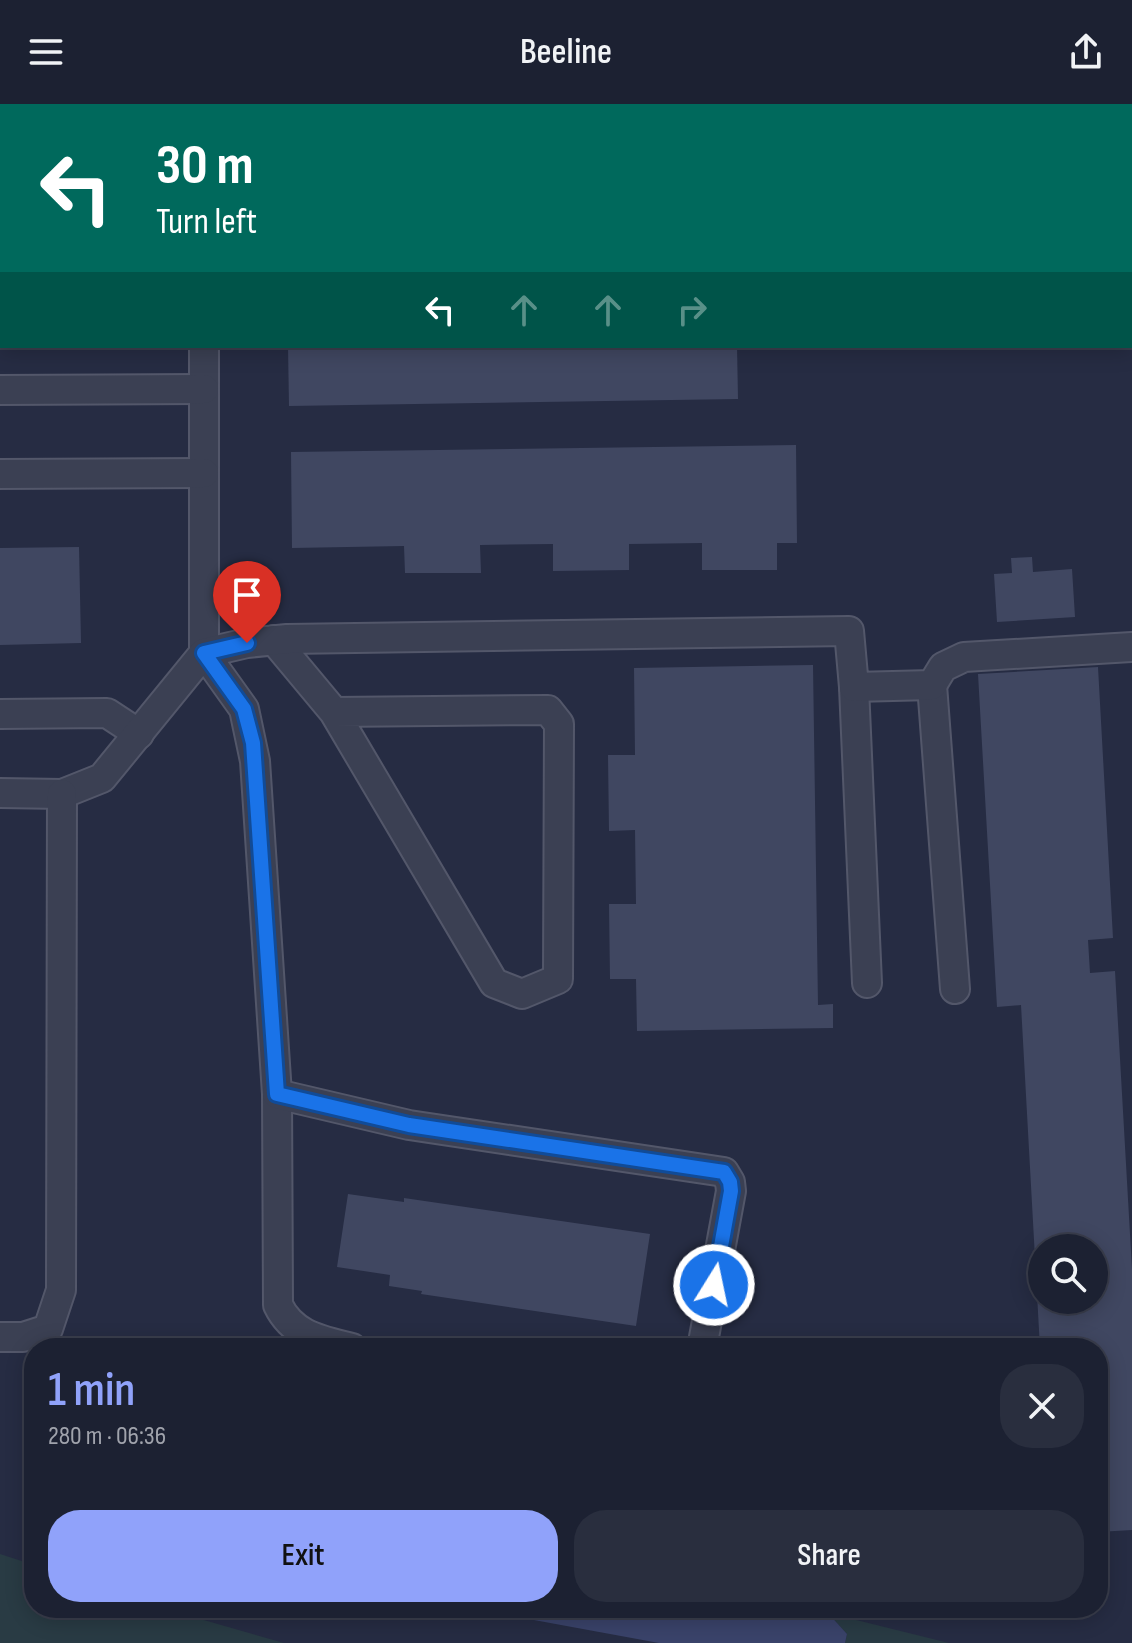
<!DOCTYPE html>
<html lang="en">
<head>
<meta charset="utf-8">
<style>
	body { margin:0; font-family:"Sofia Sans Condensed",sans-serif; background:#292e3e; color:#f1f3f6; height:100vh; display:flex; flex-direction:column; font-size:30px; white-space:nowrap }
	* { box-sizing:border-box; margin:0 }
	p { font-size:26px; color:#a0a3ac }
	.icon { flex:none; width:44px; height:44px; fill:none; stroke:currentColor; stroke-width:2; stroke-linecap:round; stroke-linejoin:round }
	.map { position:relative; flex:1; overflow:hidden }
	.sheet { position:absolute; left:24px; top:1234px; width:1084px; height:280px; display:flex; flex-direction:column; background:#1c2132; border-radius:32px; box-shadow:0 4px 20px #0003,0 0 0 2px #3a3e4d }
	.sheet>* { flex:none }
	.hud { position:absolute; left:0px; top:0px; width:1132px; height:244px; box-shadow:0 4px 20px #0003,0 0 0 2px #3a3e4d; background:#00695c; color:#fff; overflow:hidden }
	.controls { position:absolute; left:1028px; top:1130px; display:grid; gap:16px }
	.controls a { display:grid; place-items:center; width:80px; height:80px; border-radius:50%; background:#1c2132; box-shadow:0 4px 20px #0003,0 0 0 2px #3a3e4d; font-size:40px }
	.pin { position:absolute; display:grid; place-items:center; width:68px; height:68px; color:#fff; margin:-82px -34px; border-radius:50% 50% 50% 0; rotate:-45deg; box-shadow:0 0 8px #0007 }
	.pin .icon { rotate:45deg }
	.me { position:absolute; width:88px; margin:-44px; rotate:10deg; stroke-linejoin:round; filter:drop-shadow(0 0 6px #0008) }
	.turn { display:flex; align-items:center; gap:28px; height:168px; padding:0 24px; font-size:36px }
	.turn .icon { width:104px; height:104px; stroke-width:2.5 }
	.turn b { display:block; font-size:56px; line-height:68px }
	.lanes { display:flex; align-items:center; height:76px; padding:0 24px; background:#0003; justify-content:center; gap:40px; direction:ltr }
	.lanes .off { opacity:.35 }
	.round { display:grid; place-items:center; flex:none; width:84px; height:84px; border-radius:32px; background:#292e3e }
	.summary { display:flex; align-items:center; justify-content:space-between; height:136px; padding:0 24px }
	h1 { font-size:48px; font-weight:600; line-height:60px; color:#90a2fa }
	.primary-button { display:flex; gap:16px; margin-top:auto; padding:16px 24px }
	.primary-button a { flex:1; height:92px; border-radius:32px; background:#90a2fa; color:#111; font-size:32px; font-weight:600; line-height:92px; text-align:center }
	.primary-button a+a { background:#292e3e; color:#f1f3f6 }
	header { display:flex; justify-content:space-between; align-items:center; height:104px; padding:0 24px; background:#1c2132; font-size:36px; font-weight:600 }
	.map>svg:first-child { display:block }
	.green { fill:#293b44 }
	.water { fill:#3a436a }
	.building { fill:#404761; fill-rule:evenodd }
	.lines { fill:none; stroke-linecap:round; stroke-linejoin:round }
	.minor-casing { stroke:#53576a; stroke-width:32 }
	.minor { stroke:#3b4053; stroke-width:28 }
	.route-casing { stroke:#114b97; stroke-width:20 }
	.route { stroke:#1a73e8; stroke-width:14 }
</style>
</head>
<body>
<header><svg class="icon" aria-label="menu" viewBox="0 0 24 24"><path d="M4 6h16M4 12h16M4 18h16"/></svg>Beeline<svg class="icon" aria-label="share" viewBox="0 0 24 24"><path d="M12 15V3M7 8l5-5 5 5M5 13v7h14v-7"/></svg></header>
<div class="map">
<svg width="1132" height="1539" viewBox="0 0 1132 1539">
	<rect width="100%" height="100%" fill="#262c43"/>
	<g class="green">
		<path d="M0,1450L34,1461V1504H162L284,1539H0Z"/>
		<path d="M828,1509L949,1539H845L847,1530Z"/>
	</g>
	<path class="water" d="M468,1504H814L828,1509L847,1530L845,1539H659Z"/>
	<g class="building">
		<path d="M288,242H737L738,295L289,302Z"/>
		<path d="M796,341L797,439H777V466H702V439L629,440V466L553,467V440L480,441L481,469H405L404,442L292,444L291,348Z"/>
		<path d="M79,443L81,539L0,541V444Z"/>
		<path d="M1032,453L1033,468L1072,465L1075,513L997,518L994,470L1012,469L1011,454Z"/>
		<path d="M813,561L818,901L833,900V924L637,927L636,875H610L609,800H636L635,726L609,727L608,651H635L634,564Z"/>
		<path d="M1098,563L1113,834L1088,836L1090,869L1115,867L1132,1165V1426L1098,1428V1244H1040L1021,901L997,903L978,570ZM1042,1144H1094V1196H1042Z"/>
		<path d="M348,1090L404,1098V1094L650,1130L636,1222L421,1190L422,1187L389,1182L390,1171L337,1163Z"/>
	</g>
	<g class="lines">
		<defs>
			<g id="minor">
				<path d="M204,0V2"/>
				<path d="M799,0V2"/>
				<path d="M881,0V2"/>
				<path d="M1130,214L1132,213"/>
				<path d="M204,242V549"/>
				<path d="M0,286L204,285"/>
				<path d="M0,370L204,369"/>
				<path d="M274,536L334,608L494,879L522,890L558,875L559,620L548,606L334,608"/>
				<path d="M204,549L244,605L255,657L277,990L278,1201C293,1232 321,1236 352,1244"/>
				<path d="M932,581L955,885"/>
				<path d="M854,583L867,879"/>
				<path d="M0,610L107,609L139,630"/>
				<path d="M0,689L62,690L102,674L204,549L247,539L287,535L849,527L854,583L932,581L943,563L964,553L1132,543"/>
				<path d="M277,990L409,1021L724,1068L730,1078L731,1087L702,1244"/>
				<path d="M0,1233H23L48,1225L61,1186L62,690"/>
			</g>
		</defs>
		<use href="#minor" class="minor-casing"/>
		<use href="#minor" class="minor"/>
	</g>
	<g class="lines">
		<defs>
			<path id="route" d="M247,539L204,549L244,605L253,639L277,990L409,1021L724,1068L730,1078L731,1087L714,1181"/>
		</defs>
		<use href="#route" class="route-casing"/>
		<use href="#route" class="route"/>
	</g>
</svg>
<div class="controls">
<a><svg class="icon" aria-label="search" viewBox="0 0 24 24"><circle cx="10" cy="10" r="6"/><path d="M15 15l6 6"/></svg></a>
</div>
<div class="pin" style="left:247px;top:539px;background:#d93025"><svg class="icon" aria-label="arrive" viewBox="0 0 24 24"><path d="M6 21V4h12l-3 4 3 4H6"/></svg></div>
<svg class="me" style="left:714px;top:1181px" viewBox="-20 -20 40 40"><circle r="17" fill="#1a73e8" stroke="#fff" stroke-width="3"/><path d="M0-11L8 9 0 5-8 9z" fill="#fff"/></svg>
<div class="hud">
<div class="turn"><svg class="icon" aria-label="left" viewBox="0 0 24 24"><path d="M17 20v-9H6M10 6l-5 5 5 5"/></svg><div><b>30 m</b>Turn left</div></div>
<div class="lanes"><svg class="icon" aria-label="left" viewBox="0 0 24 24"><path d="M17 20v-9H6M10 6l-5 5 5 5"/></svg><svg class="icon off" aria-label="ahead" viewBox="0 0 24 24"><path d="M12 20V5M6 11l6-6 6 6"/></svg><svg class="icon off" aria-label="ahead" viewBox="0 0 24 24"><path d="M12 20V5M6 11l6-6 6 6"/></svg><svg class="icon off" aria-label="right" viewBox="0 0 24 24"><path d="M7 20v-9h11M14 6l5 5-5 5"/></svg></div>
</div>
<section class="sheet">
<div class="summary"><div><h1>1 min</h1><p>280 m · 06:36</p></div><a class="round"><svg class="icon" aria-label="close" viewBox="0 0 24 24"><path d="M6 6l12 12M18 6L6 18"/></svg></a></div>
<div class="primary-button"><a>Exit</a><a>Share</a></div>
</section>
</div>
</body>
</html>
